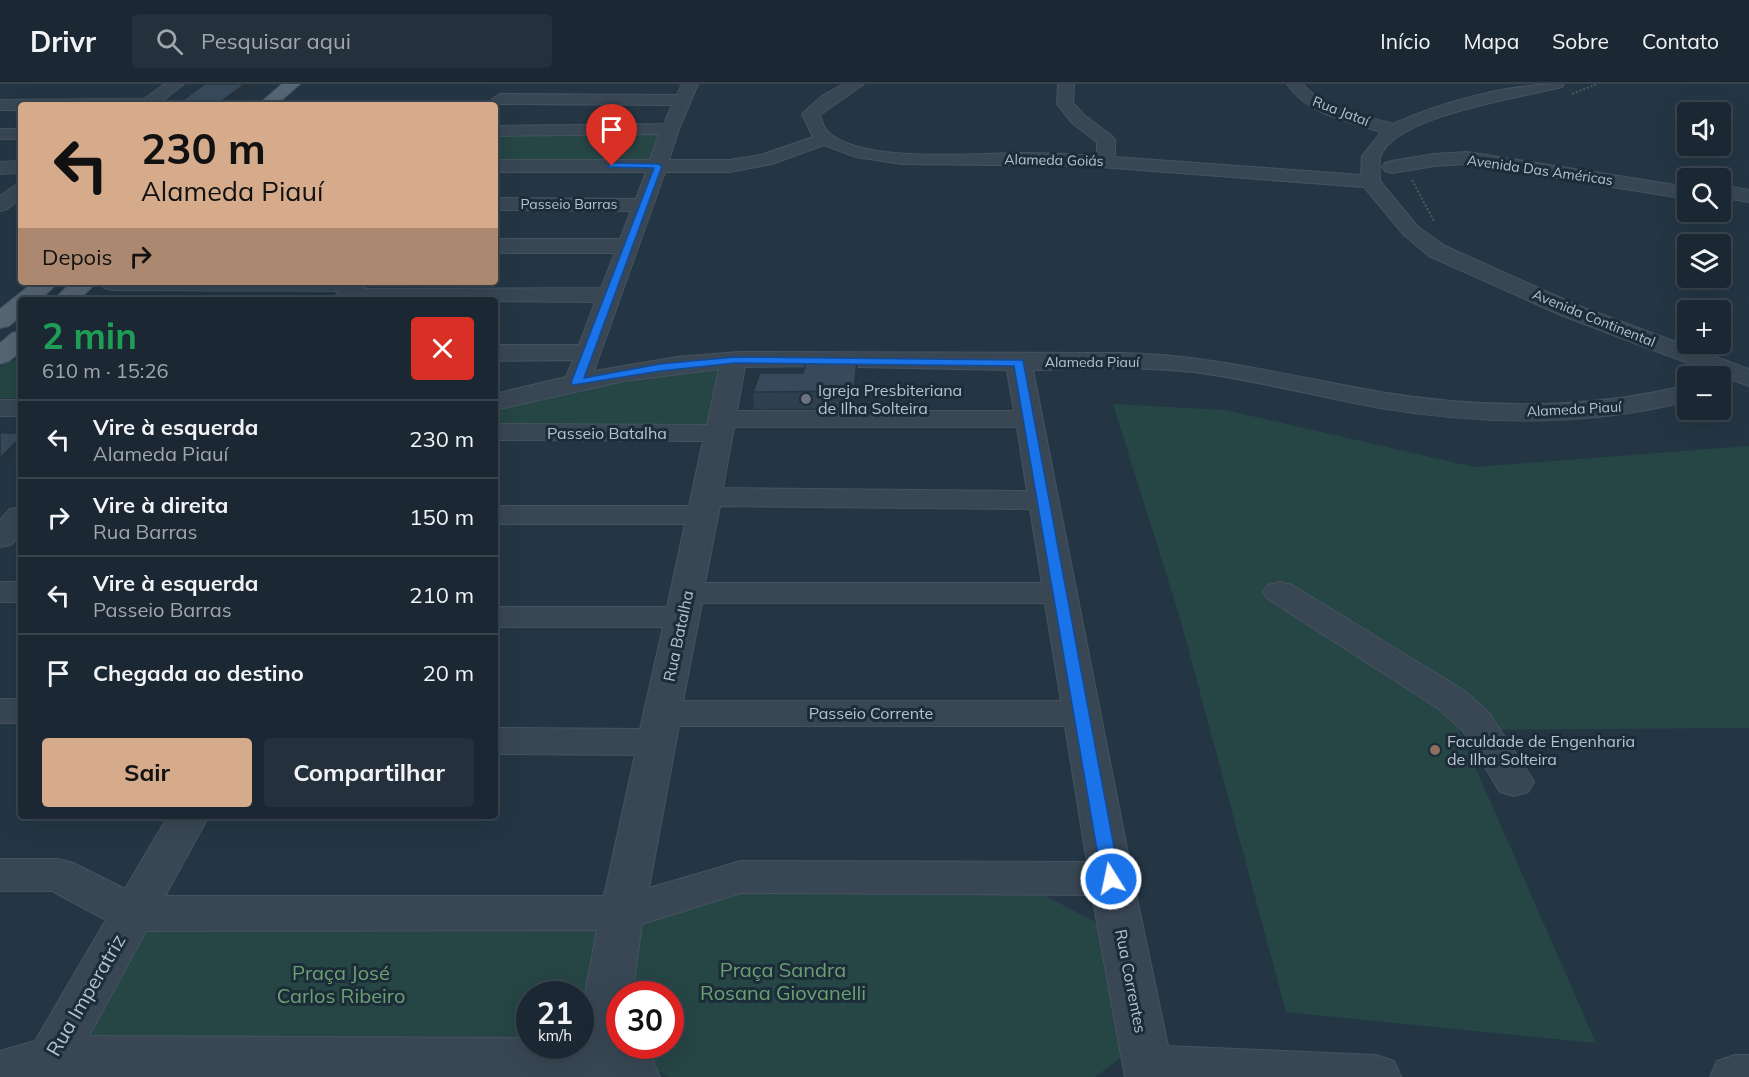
<!DOCTYPE html>
<html lang="pt">
<head>
<meta charset="utf-8">
<style>
	body { margin:0; font-family:Mulish,sans-serif; background:#24303b; color:#f1f3f6; height:100vh; display:flex; flex-direction:column; font-size:22px; white-space:nowrap }
	* { box-sizing:border-box; margin:0 }
	p { font-size:20px; color:#a0a6ac }
	.icon { flex:none; width:33px; height:33px; fill:none; stroke:currentColor; stroke-width:2; stroke-linecap:round; stroke-linejoin:round }
	.map { position:relative; flex:1; overflow:hidden }
	.drawer { position:absolute; left:18px; top:213px; width:480px; height:522px; display:flex; flex-direction:column; background:#1b2833; border-radius:6px; box-shadow:0 6px 24px #0002,0 0 0 2px #39444e }
	.drawer>* { flex:none }
	.hud { position:absolute; left:18px; top:18px; width:480px; height:183px; border-radius:6px; box-shadow:0 6px 24px #0002,0 0 0 2px #39444e; background:#d6ab8b; color:#111; overflow:hidden }
	.fabs { position:absolute; left:1677px; top:18px; display:grid; gap:12px }
	.fabs a { display:grid; place-items:center; width:54px; height:54px; border-radius:6px; background:#1b2833; box-shadow:0 6px 24px #0002,0 0 0 2px #39444e; font-size:30px }
	.speed { position:absolute; left:516px; top:897px; display:flex; gap:12px; font-size:30px; font-weight:700; text-align:center }
	.speed>* { display:grid; place-content:center; width:78px; height:78px; border-radius:50%; background:#1b2833; box-shadow:0 6px 24px #0002,0 0 0 2px #39444e; line-height:1 }
	.speed small { font-size:15px; font-weight:400 }
	.speed .limit { border:9px solid #d22; background:#fff; color:#111 }
	.pin { position:absolute; display:grid; place-items:center; width:51px; height:51px; color:#fff; margin:-62px -26px; border-radius:50% 50% 50% 0; rotate:-45deg; box-shadow:0 0 6px #0007 }
	.pin .icon { rotate:45deg }
	.me { position:absolute; width:66px; margin:-33px; rotate:350deg; stroke-linejoin:round; filter:drop-shadow(0 0 4px #0008) }
	.turn { display:flex; align-items:center; gap:21px; height:126px; padding:0 24px; font-size:27px }
	.turn .icon { width:78px; height:78px; stroke-width:2.5 }
	.turn b { display:block; font-size:42px; line-height:51px }
	.then { display:flex; align-items:center; height:57px; padding:0 24px; background:#0003; gap:12px; font-size:22px }
	.round { display:grid; place-items:center; flex:none; width:63px; height:63px; border-radius:6px; background:#24303b }
	.head { display:flex; align-items:center; justify-content:space-between; height:102px; padding:0 24px }
	h1 { font-size:36px; font-weight:700; line-height:45px; color:#1e9e55 }
	.primary-button { display:flex; gap:12px; margin-top:auto; padding:12px 24px }
	.primary-button a { flex:1; height:69px; border-radius:6px; background:#d6ab8b; color:#111; font-size:24px; font-weight:700; line-height:69px; text-align:center }
	.primary-button a+a { background:#24303b; color:#f1f3f6 }
	ul { padding:0; list-style:none }
	li { display:flex; align-items:center; gap:18px; height:78px; padding:0 24px; border-top:2px solid #39444e }
	li div { flex:1 }
	li b { display:block; font-size:22px }
	li em { font-style:normal }
	header { display:flex; align-items:center; gap:36px; box-sizing:border-box; height:84px; padding:0 30px; background:#1b2833; border-bottom:2px solid #39444e }
	header strong { font-size:28px }
	nav { display:flex; gap:33px; margin-inline-start:auto; font-size:21px }
	.search { width:420px; height:54px; background:#24303b; display:flex; align-items:center; gap:15px; box-sizing:border-box; padding:0 21px; border-radius:6px; color:#a0a6ac; font-size:22px }
	.map>svg:first-child { display:block }
	.green { fill:#264545; fill-rule:evenodd }
	.lines { fill:none; stroke-linecap:round; stroke-linejoin:round }
	.minor-casing { stroke:#455360; stroke-width:2 }
	.major-casing { stroke:#455360; stroke-width:2 }
	.path { stroke:#405d5c; stroke-width:2; stroke-dasharray:2 2; stroke-linecap:butt }
	.minor { fill:#394754; fill-rule:evenodd }
	.major { fill:#576674; fill-rule:evenodd }
	.wall { fill:#2e404e }
	.shaded-wall { fill:#263440 }
	.building { fill:#364a5b; stroke:#263440; stroke-width:1.5 }
	.route { fill:#1a73e8; stroke:#114b97; stroke-width:1.5 }
	.worship-dot { fill:#6b7280; stroke:#1d2c39; stroke-width:2 }
	.education-dot { fill:#8d6e63; stroke:#1d2c39; stroke-width:2 }
	.labels { text-anchor:middle; stroke-width:6; stroke-linejoin:round; paint-order:stroke }
	.far-street-label { font-size:14px; fill:#b6c2cd; stroke:#1d2c39 }
	.poi-label { font-size:16px; fill:#b6c2cd; stroke:#1d2c39; text-anchor:start }
	.street-label { font-size:16px; fill:#b6c2cd; stroke:#1d2c39 }
	.near-park-label { font-size:20px; fill:#6ba171; stroke:#1d2c39 }
	.near-street-label { font-size:20px; fill:#b6c2cd; stroke:#1d2c39 }
</style>
</head>
<body>
<header>
<strong>Drivr</strong>
<div class="search"><svg class="icon" aria-label="search" viewBox="0 0 24 24"><circle cx="10" cy="10" r="6"/><path d="M15 15l6 6"/></svg>Pesquisar aqui</div>
<nav><a>Início</a><a>Mapa</a><a>Sobre</a><a>Contato</a></nav>
</header>
<div class="map">
<svg width="1749" height="993" viewBox="0 0 1749 993">
	<rect width="100%" height="100%" fill="#243644"/>
	<g class="green">
		<path d="M665,47L651,80H495V51Z"/>
		<path d="M21,274V314H0V283L6,278Z"/>
		<path d="M723,283L709,344L495,345V325L609,299Z"/>
		<path d="M1113,320L1225,326L1474,383L1749,362V644L1459,646L1596,959L1286,928L1180,534Z"/>
		<path d="M740,801L1040,809L1103,842L1123,972L1095,993H669L615,964L620,962H670V910H623L633,838Z"/>
		<path d="M144,839H608L582,962H75ZM530,910H580V962H530Z"/>
	</g>
	<g class="lines">
		<defs>
			<g id="minor">
				<path d="M165,0H184L157,21H21V26H0V16L144,15Z"/>
				<path d="M682,0H698L679,45L669,76H729L761,71L813,53L802,30L822,12L844,0H864L820,31C822,37 823,43 828,48C861,80 977,69 1023,69C1047,69 1072,70 1097,72V58L1072,39L1057,20L1058,0H1074L1073,19L1084,31L1112,52L1115,56V73L1361,91L1362,72L1381,48C1347,37 1308,31 1287,0H1303C1322,25 1364,31 1393,40C1443,17 1509,0 1564,0L1562,3C1524,13 1391,32 1380,74C1379,81 1380,90 1380,97L1418,143L1445,162L1579,222L1749,285V302L1563,232L1429,172L1404,151L1364,103L1087,82L902,80L856,73L824,61L772,80L729,88H665L594,287L677,273L739,268L1120,269C1209,270 1293,293 1380,308C1483,325 1586,326 1688,301V317C1586,343 1483,341 1380,324C1318,313 1256,296 1193,288C1140,282 1086,285 1033,286L1133,795L1168,962L1376,971L1394,977L1401,993H1125L1092,811L741,809L642,840L632,910H620V962H625L624,964L653,977L660,993H0V967L35,957L106,836L52,807H0V775H58L73,779L125,805L168,732H209L165,812H604L635,671L495,670V644L640,645L663,543H495V523H667L685,440H495V422H689L703,357L495,356V340L707,341L719,285L624,297L495,326V310L566,293L573,276L495,277V261H579L595,218L338,216L335,212L340,207L112,206L104,204L101,199L366,198L367,200L364,205L601,204L615,169H495V155H620L631,127L495,126V114L636,115L646,88H495V76H650L659,50L495,52V42L664,40L672,21L500,20L492,15L500,10L677,11ZM811,282L1007,286L1014,327H737L745,283ZM734,343H1017L1027,407L723,404ZM720,422L1030,425L1042,499H705ZM702,519H1045L1061,617H683ZM679,642H1065L1087,778L741,777L649,804ZM597,846L580,936V962H530V954L89,952L146,847Z"/>
				<rect x="0" y="45" width="21" height="10"/>
				<path d="M1467,68L1688,103V115L1467,80L1434,82L1392,89L1385,87L1382,83L1385,79L1392,77L1434,70Z"/>
				<path d="M21,77V89L0,90V78Z"/>
				<path d="M21,100V115L7,125L0,127V112L14,102Z"/>
				<path d="M1720,101L1749,106V118L1720,113Z"/>
				<rect x="0" y="316" width="21" height="16"/>
				<path d="M21,423V450L11,461L0,463V436L10,425Z"/>
				<rect x="0" y="498" width="21" height="20"/>
				<path d="M1280,498L1292,501L1465,607L1489,629L1528,688L1534,698L1528,708L1514,712L1500,708L1463,647L1439,625L1268,515L1263,508L1268,501Z"/>
				<rect x="0" y="615" width="21" height="24"/>
				<path d="M1735,971H1749V993H1710L1717,977Z"/>
			</g>
			<g id="major">
				<path d="M282,0H300L276,21H258Z"/>
				<path d="M34,198H59L40,216H21V232L9,242L0,244V225Z"/>
				<path d="M72,198H97L79,216H53Z"/>
				<path d="M21,247V267L9,277L0,280V259L12,249Z"/>
			</g>
		</defs>
		<use href="#minor" class="minor-casing"/>
		<use href="#major" class="major-casing"/>
		<g class="path">
			<path d="M1572,10L1597,0"/>
			<path d="M1412,96L1434,137"/>
		</g>
		<use href="#minor" class="minor"/>
		<use href="#major" class="major"/>
	</g>
	<path class="wall" d="M857,276L858,292L854,324L754,325L753,308L803,289Z"/>
	<g class="shaded-wall">
		<path d="M245,0H261L232,21H216Z"/>
		<path d="M857,276L858,292L854,324V307Z"/>
		<path d="M21,353V362L0,383V374Z"/>
	</g>
	<g class="building">
		<path d="M205,0H245L216,21H176Z"/>
		<path d="M807,275L857,276L854,307L753,308L760,289H803Z"/>
		<path d="M0,349H21V353L0,374Z"/>
	</g>
	<path class="route" d="M612,79L658,80L662,82L584,294L660,280L735,273L1023,276L1120,795L1117,800L1111,802L1104,800L1102,795L1014,282L735,279L660,287L573,301L571,299L654,84L609,83L608,82Z"/>
	<circle class="worship-dot" cx="806" cy="315" r="6"/>
	<circle class="education-dot" cx="1435" cy="666" r="6"/>
	<g class="labels">
		<g class="far-street-label">
			<text transform="translate(1341 27) rotate(21)" y="5">Rua Jataí</text>
			<text transform="translate(1054 76) rotate(1)" y="5">Alameda Goiás</text>
			<text transform="translate(1540 86) rotate(8)" y="5">Avenida Das Américas</text>
			<text x="569" y="125">Passeio Barras</text>
			<text transform="translate(1594 234) rotate(22)" y="5">Avenida Continental</text>
			<text x="1092" y="283">Alameda Piauí</text>
			<text transform="translate(1574 325) rotate(-3)" y="5">Alameda Piauí</text>
		</g>
		<g class="poi-label">
			<text x="818" y="312">Igreja Presbiteriana<tspan x="818" dy="18">de Ilha Solteira</tspan></text>
			<text x="1447" y="663">Faculdade de Engenharia<tspan x="1447" dy="18">de Ilha Solteira</tspan></text>
		</g>
		<g class="street-label">
			<text x="607" y="355">Passeio Batalha</text>
			<text transform="translate(678 552) rotate(-78)" y="6">Rua Batalha</text>
			<text x="871" y="635">Passeio Corrente</text>
			<text transform="translate(1131 897) rotate(79)" y="6">Rua Correntes</text>
		</g>
		<g class="near-park-label">
			<text x="783" y="893">Praça Sandra<tspan x="783" dy="23">Rosana Giovanelli</tspan></text>
			<text x="341" y="896">Praça José<tspan x="341" dy="23">Carlos Ribeiro</tspan></text>
		</g>
		<g class="near-street-label">
			<text transform="translate(86 911) rotate(-60)" y="7">Rua Imperatriz</text>
		</g>
	</g>
</svg>
<div class="fabs">
<a><svg class="icon" aria-label="sound" viewBox="0 0 24 24"><path d="M4 9h4l5-4v14l-5-4H4zM17 9q2 3 0 6"/></svg></a>
<a><svg class="icon" aria-label="search" viewBox="0 0 24 24"><circle cx="10" cy="10" r="6"/><path d="M15 15l6 6"/></svg></a>
<a><svg class="icon" aria-label="layers" viewBox="0 0 24 24"><path d="M12 4l9 5-9 5-9-5zM3 14l9 5 9-5"/></svg></a>
<a>+</a>
<a>−</a>
</div>
<div class="speed"><div>21<small>km/h</small></div><div class="limit">30</div></div>
<div class="pin" style="left:612px;top:82px;background:#d93025"><svg class="icon" aria-label="arrive" viewBox="0 0 24 24"><path d="M6 21V4h12l-3 4 3 4H6"/></svg></div>
<svg class="me" style="left:1111px;top:795px" viewBox="-20 -20 40 40"><circle r="17" fill="#1a73e8" stroke="#fff" stroke-width="3"/><path d="M0-11L8 9 0 5-8 9z" fill="#fff"/></svg>
<div class="hud">
<div class="turn"><svg class="icon" aria-label="left" viewBox="0 0 24 24"><path d="M17 20v-9H6M10 6l-5 5 5 5"/></svg><div><b>230 m</b>Alameda Piauí</div></div>
<div class="then">Depois<svg class="icon" aria-label="right" viewBox="0 0 24 24"><path d="M7 20v-9h11M14 6l5 5-5 5"/></svg></div>
</div>
<section class="drawer">
<div class="head"><div><h1>2 min</h1><p>610 m · 15:26</p></div><a class="round" style="background:#d93025;color:#fff"><svg class="icon" aria-label="close" viewBox="0 0 24 24"><path d="M6 6l12 12M18 6L6 18"/></svg></a></div>
<ul>
<li><svg class="icon" aria-label="left" viewBox="0 0 24 24"><path d="M17 20v-9H6M10 6l-5 5 5 5"/></svg><div><b>Vire à esquerda</b><p>Alameda Piauí</p></div><em>230 m</em></li>
<li><svg class="icon" aria-label="right" viewBox="0 0 24 24"><path d="M7 20v-9h11M14 6l5 5-5 5"/></svg><div><b>Vire à direita</b><p>Rua Barras</p></div><em>150 m</em></li>
<li><svg class="icon" aria-label="left" viewBox="0 0 24 24"><path d="M17 20v-9H6M10 6l-5 5 5 5"/></svg><div><b>Vire à esquerda</b><p>Passeio Barras</p></div><em>210 m</em></li>
<li><svg class="icon" aria-label="arrive" viewBox="0 0 24 24"><path d="M6 21V4h12l-3 4 3 4H6"/></svg><div><b>Chegada ao destino</b></div><em>20 m</em></li>
</ul>
<div class="primary-button"><a>Sair</a><a>Compartilhar</a></div>
</section>
</div>
</body>
</html>
